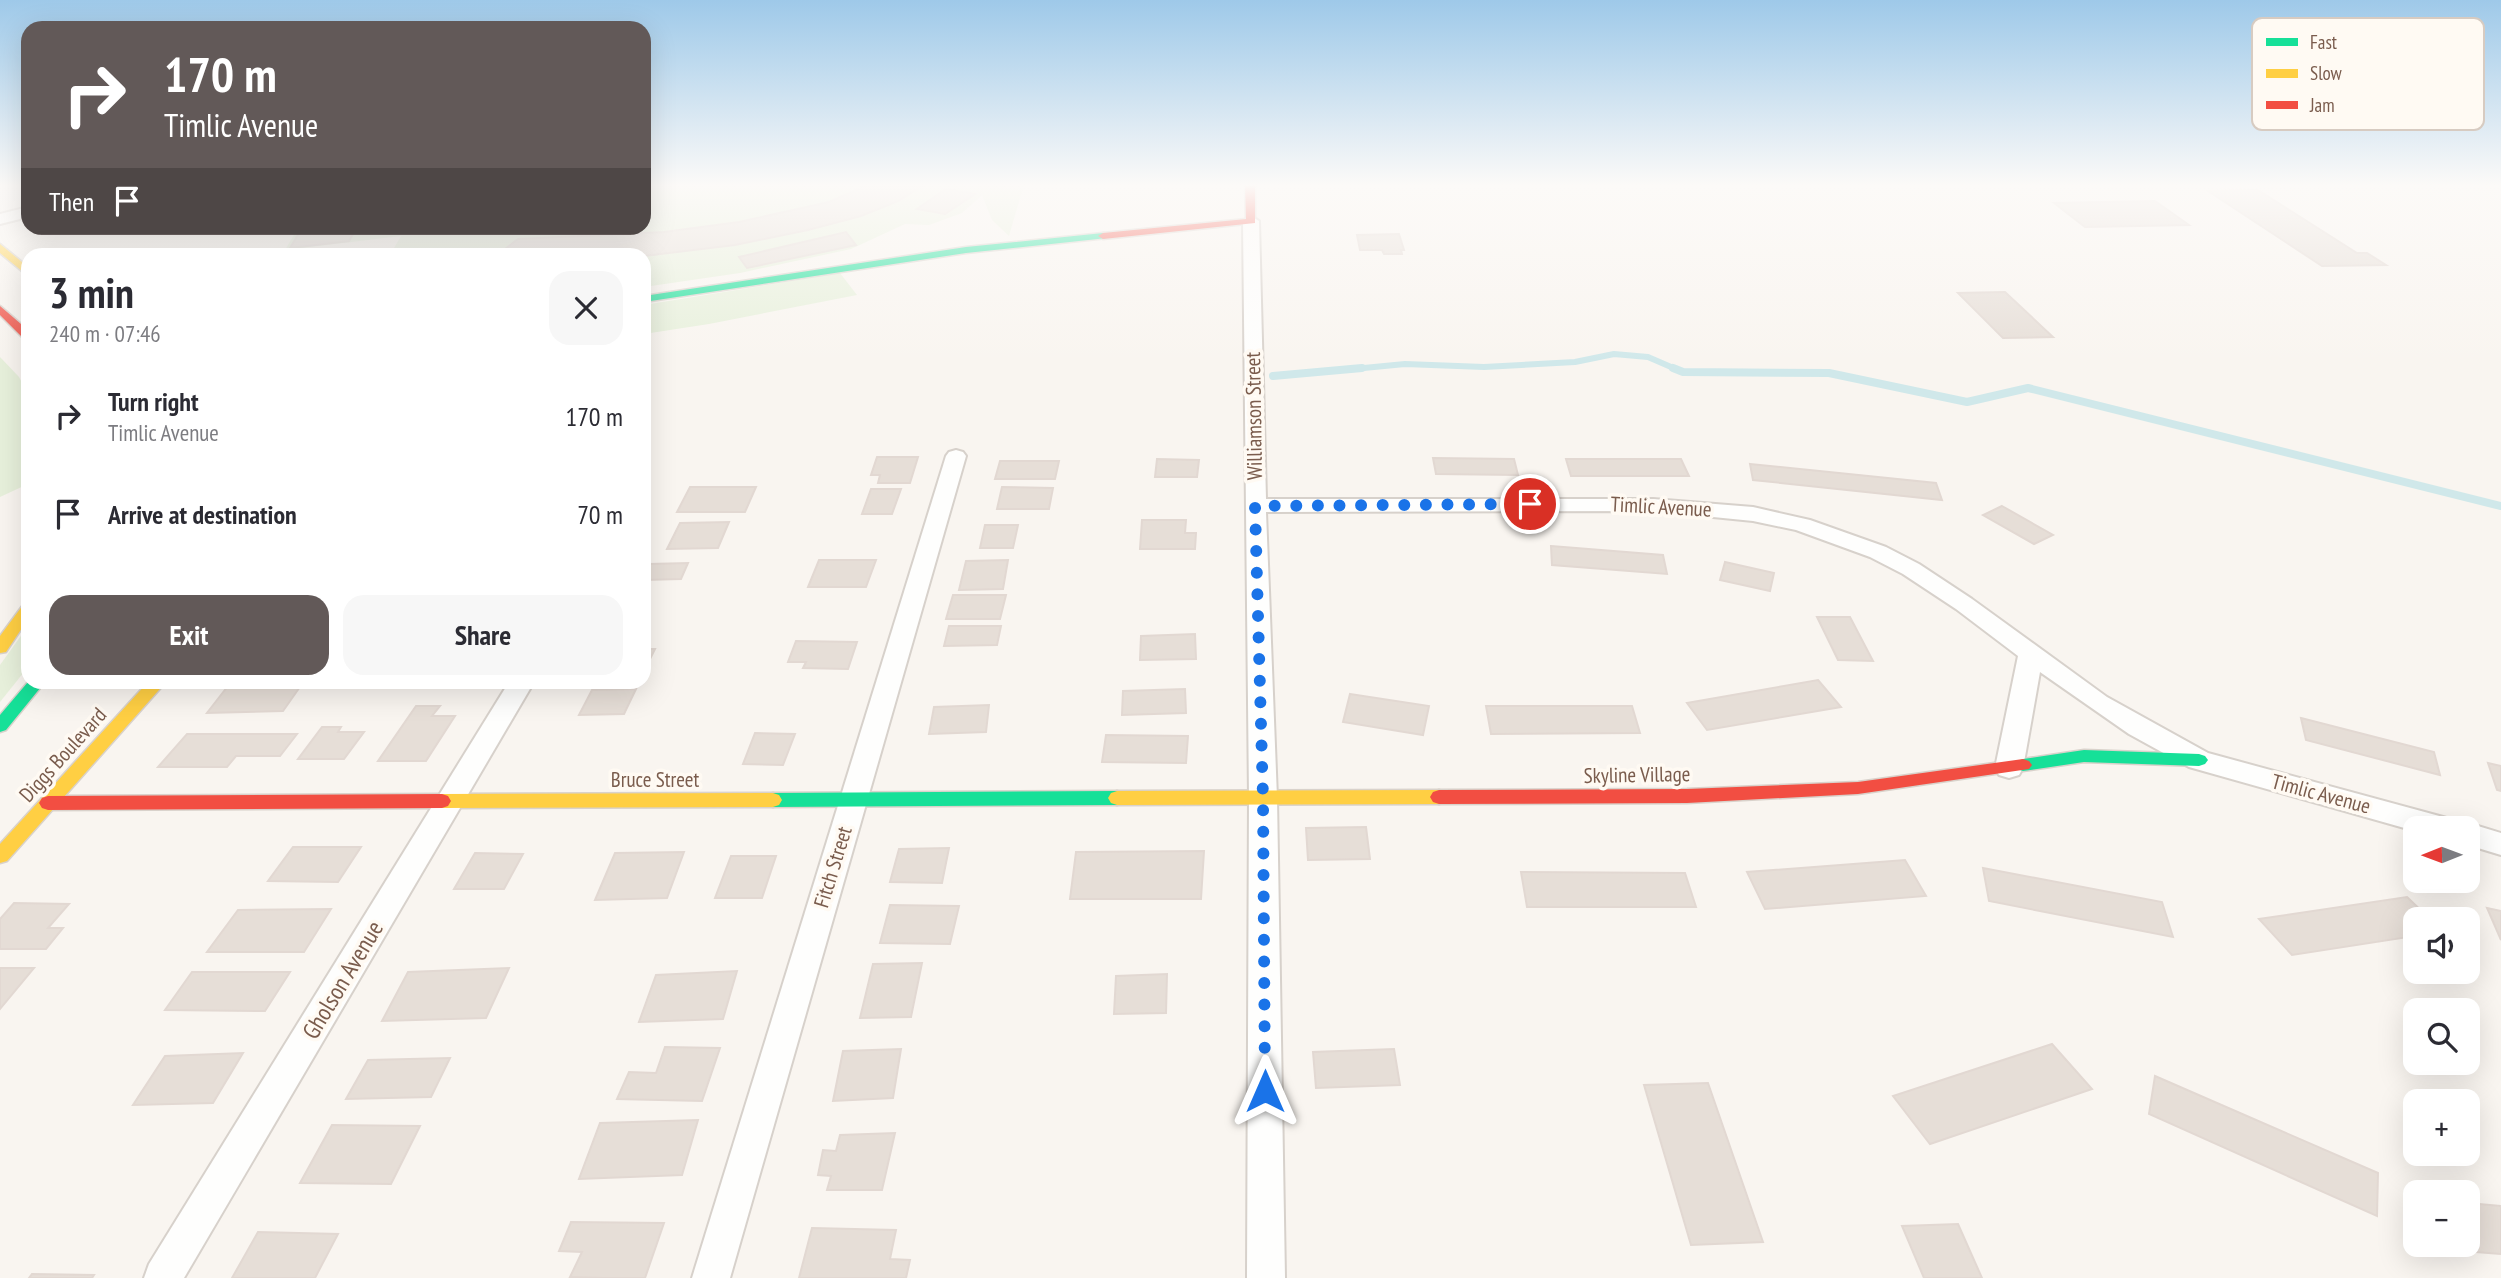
<!DOCTYPE html>
<html lang="en">
<head>
<meta charset="utf-8">
<style>
	body { margin:0; font-family:"PT Sans Narrow",sans-serif; background:#f7f7f7; color:#2b2b33; height:100vh; display:flex; flex-direction:column; font-size:26px; white-space:nowrap }
	* { box-sizing:border-box; margin:0 }
	p { font-size:23px; color:#7c7c81 }
	.icon { flex:none; width:38px; height:38px; fill:none; stroke:currentColor; stroke-width:2; stroke-linecap:round; stroke-linejoin:round }
	.map { position:relative; flex:1; overflow:hidden }
	.panel { position:absolute; left:21px; top:248px; width:630px; height:441px; display:flex; flex-direction:column; background:#fff; border-radius:21px; box-shadow:0 7px 28px #0002 }
	.panel>* { flex:none }
	.guide { position:absolute; left:21px; top:21px; width:630px; height:214px; border-radius:21px; box-shadow:0 7px 28px #0002; background:#625958; color:#fff; overflow:hidden }
	.needle { width:46px; rotate:269deg }
	.buttons { position:absolute; left:2403px; top:816px; display:grid; gap:14px }
	.buttons a { display:grid; place-items:center; width:77px; height:77px; border-radius:14px; background:#fff; box-shadow:0 7px 28px #0002; font-size:35px }
	.pin { position:absolute; display:grid; place-items:center; width:60px; height:60px; color:#fff; margin:-30px; border:4px solid #fff; border-radius:50%; box-shadow:0 2px 7px #0007 }
	.me { position:absolute; width:77px; margin:-38px; rotate:0deg; stroke-linejoin:round; filter:drop-shadow(0 0 5px #0008) }
	.turn { display:flex; align-items:center; gap:24px; height:147px; padding:0 28px; font-size:32px }
	.turn .icon { width:91px; height:91px; stroke-width:2.5 }
	.turn b { display:block; font-size:49px; line-height:60px }
	.then { display:flex; align-items:center; height:66px; padding:0 28px; background:#0003; gap:14px; font-size:26px }
	.round { display:grid; place-items:center; flex:none; width:74px; height:74px; border-radius:21px; background:#f7f7f7 }
	.overview { display:flex; align-items:center; justify-content:space-between; height:119px; padding:0 28px }
	h1 { font-size:42px; font-weight:600; line-height:52px }
	.action { display:flex; gap:14px; margin-top:auto; padding:14px 28px }
	.action a { flex:1; height:80px; border-radius:21px; background:#625958; color:#fff; font-size:28px; font-weight:600; line-height:80px; text-align:center }
	.action a+a { background:#f7f7f7; color:#2b2b33 }
	ul { padding:0; list-style:none }
	li { display:flex; align-items:center; gap:21px; height:98px; padding:0 28px }
	li div { flex:1 }
	li b { display:block; font-size:26px }
	li em { font-style:normal }
	.map>svg:first-child { display:block }
	.green { fill:#e7f0db }
	.lines { fill:none; stroke-linecap:round; stroke-linejoin:round }
	.stream-far1 { stroke:#d0e8ea; stroke-width:6 }
	.stream { stroke:#d0e8ea; stroke-width:8 }
	.building { fill:#e6ded7; stroke:#e2d8d2; stroke-width:2 }
	.street-casing { stroke:#d7d1cb; stroke-width:4 }
	.fast-casing { stroke:#d9d2cb; stroke-width:3 }
	.slow-casing { stroke:#d9d2cb; stroke-width:3 }
	.jam-casing { stroke:#d9d2cb; stroke-width:3 }
	.street { fill:#fefefd; fill-rule:evenodd }
	.fast { fill:#16e098; fill-rule:evenodd }
	.slow { fill:#ffcf43; fill-rule:evenodd }
	.jam { fill:#f24e42; fill-rule:evenodd }
	.route { stroke:#1a73e8; stroke-width:12; stroke-dasharray:0 21.6 }
	.labels { text-anchor:middle; stroke-width:7; stroke-linejoin:round; paint-order:stroke }
	.street-label { font-size:21px; fill:#7a5c4d; stroke:#fffaf3 }
	.near-street-label { font-size:24px; fill:#7a5c4d; stroke:#fffaf3 }
	.key { fill:#fffaf3; stroke:#d7cbc1; stroke-width:2 }
	.key-label { font-size:19px; fill:#7a5c4d }
</style>
</head>
<body>
<div class="map">
<svg width="2501" height="1278" viewBox="0 0 2501 1278">
	<rect width="100%" height="100%" fill="#f9f5f0"/>
	<g class="green">
		<path d="M644,184H1024L1009,236L992,220L982,195L962,213L929,225L905,224L851,249L740,273L644,287V256L390,255L401,236L285,250L298,228H644Z"/>
		<path d="M840,273L857,295L709,324L644,334V305Z"/>
		<path d="M0,357L19,377L28,394V484L0,497Z"/>
		<path d="M28,626V667L0,702V665Z"/>
	</g>
	<g class="lines">
		<path class="stream-far1" d="M1343,370L1405,364L1484,367L1575,362L1614,354L1648,357L1678,370"/>
		<g class="stream">
			<path d="M1673,368L1683,372L1829,373L1967,402L2028,388L2501,506"/>
			<path d="M1273,376L1362,368"/>
		</g>
	</g>
	<g class="building">
		<path d="M870,184H925L898,201L861,216L808,230L735,245L644,256H496L518,239L664,232L739,222L829,202Z"/>
		<path d="M946,189L975,194L945,214L917,209Z"/>
		<path d="M2258,190L2357,253H2367L2386,265L2322,266L2208,191Z"/>
		<path d="M2155,201L2189,225L2085,227L2054,203Z"/>
		<path d="M302,228H362L356,229L349,241L290,248Z"/>
		<path d="M846,232L856,245L747,268L739,257Z"/>
		<path d="M1399,234L1404,250H1401L1402,254H1384L1382,250H1360L1357,235Z"/>
		<path d="M2005,292L2053,337L2003,338L1958,293Z"/>
		<path d="M877,457H918L910,483H878L880,475H871Z"/>
		<path d="M1433,458L1514,459L1518,475L1436,474Z"/>
		<path d="M1157,459L1199,460L1197,477H1155Z"/>
		<path d="M1566,459H1681L1689,476H1571Z"/>
		<path d="M1000,461H1059L1055,479H995Z"/>
		<path d="M1750,464L1936,483L1942,500L1753,480Z"/>
		<path d="M690,487H756L745,512H677Z"/>
		<path d="M1002,487L1053,488L1049,509H997Z"/>
		<path d="M871,489H901L892,514H862Z"/>
		<path d="M2002,506L2053,535L2034,544L1983,515Z"/>
		<path d="M1142,520H1186L1185,533H1196L1195,549H1140Z"/>
		<path d="M729,522L718,548L667,549L680,523Z"/>
		<path d="M985,525H1018L1013,548H980Z"/>
		<path d="M1551,546L1663,555L1667,574L1552,565Z"/>
		<path d="M819,560H876L866,587H808Z"/>
		<path d="M1008,560L1003,589L959,590L966,561Z"/>
		<path d="M1725,562L1774,573L1770,591L1720,580Z"/>
		<path d="M688,563L681,579L644,580L649,564Z"/>
		<path d="M953,595H1006L1000,619H946Z"/>
		<path d="M1817,617H1850L1873,661L1838,660Z"/>
		<path d="M949,626H1001L997,645L944,646Z"/>
		<path d="M1195,634L1196,659L1140,660L1141,636Z"/>
		<path d="M796,641L857,642L848,669L803,668L806,662H788Z"/>
		<path d="M644,649H655L644,671Z"/>
		<path d="M1818,680L1841,707L1707,730L1687,703Z"/>
		<path d="M302,684L283,711L207,713L228,686Z"/>
		<path d="M636,689L624,714L579,715L592,690Z"/>
		<path d="M1185,689L1186,713L1122,715L1123,691Z"/>
		<path d="M1350,694L1429,706L1423,735L1343,722Z"/>
		<path d="M989,705L986,732L929,734L934,707Z"/>
		<path d="M416,706H440L432,716H455L426,761H378Z"/>
		<path d="M1486,706H1632L1640,733L1491,734Z"/>
		<path d="M2301,718L2434,752L2440,775L2306,740Z"/>
		<path d="M322,727H341L338,732H364L344,759H298Z"/>
		<path d="M755,733L795,734L783,765L743,764Z"/>
		<path d="M187,734H297L280,756H236L227,767H158Z"/>
		<path d="M1106,735L1188,736L1186,763L1102,762Z"/>
		<path d="M2488,763L2501,766V791L2497,790Z"/>
		<path d="M1366,827L1370,859L1308,860L1306,828Z"/>
		<path d="M293,847H361L338,882L268,881Z"/>
		<path d="M949,848L942,883L890,882L899,849Z"/>
		<path d="M1204,851L1201,899H1070L1076,852Z"/>
		<path d="M684,852L667,898L595,900L615,853Z"/>
		<path d="M475,853L523,854L504,889H454Z"/>
		<path d="M731,856H776L762,898H715Z"/>
		<path d="M1905,860L1926,896L1765,909L1747,872Z"/>
		<path d="M1983,868L2162,902L2173,937L1989,901Z"/>
		<path d="M1521,872L1685,873L1696,907H1527Z"/>
		<path d="M2407,897L2430,919H2415V936L2292,955L2259,919Z"/>
		<path d="M14,903L69,904L48,928H63L46,949H0V919Z"/>
		<path d="M890,905L959,906L950,944L880,943Z"/>
		<path d="M2487,908L2501,911V940Z"/>
		<path d="M331,909L304,952H207L238,910Z"/>
		<path d="M922,963L911,1017L860,1018L873,964Z"/>
		<path d="M0,968H34L0,1009Z"/>
		<path d="M509,968L486,1018L382,1021L408,972Z"/>
		<path d="M737,971L723,1019L639,1022L656,975Z"/>
		<path d="M192,972H290L265,1011L165,1010Z"/>
		<path d="M1167,974L1166,1013L1114,1014L1116,976Z"/>
		<path d="M2052,1044L2092,1089L1930,1144L1893,1096Z"/>
		<path d="M665,1047L720,1048L702,1101L617,1099L629,1072L656,1073Z"/>
		<path d="M901,1049L893,1098L833,1101L843,1051Z"/>
		<path d="M1394,1049L1400,1085L1316,1088L1313,1052Z"/>
		<path d="M243,1053L213,1103L133,1105L165,1056Z"/>
		<path d="M450,1058L431,1097L346,1099L368,1060Z"/>
		<path d="M2155,1076L2378,1173L2377,1216L2149,1114Z"/>
		<path d="M1708,1083L1763,1242L1691,1245L1644,1085Z"/>
		<path d="M698,1120L682,1175L579,1179L600,1123Z"/>
		<path d="M332,1125L420,1126L391,1184L300,1183Z"/>
		<path d="M895,1133L882,1190H827L831,1176L818,1175L823,1150L836,1151L840,1135Z"/>
		<path d="M2468,1203L2501,1206V1254L2476,1252L2468,1239Z"/>
		<path d="M571,1222L664,1223L645,1278H603L570,1277L582,1252L559,1251Z"/>
		<path d="M1958,1224L1982,1278H1924L1902,1226Z"/>
		<path d="M812,1228L896,1230L890,1259L910,1260L906,1278H799Z"/>
		<path d="M258,1232L338,1234L315,1278H232Z"/>
		<path d="M32,1274L94,1275L92,1278H29Z"/>
	</g>
	<g class="lines">
		<defs>
			<g id="street">
				<path d="M28,207V217L0,224V214Z"/>
				<path d="M1251,216L1259,221L1266,499H1653L1753,507L1810,520L1886,547L1919,564L1972,599L2107,697L2208,753L2443,817L2453,820L2457,828L2468,823L2501,833V855L2468,845V828H2415V831L2189,767L2129,734L2040,672L2023,768L2019,775L2009,778L1999,775L1995,768L2018,656L1956,609L1903,574L1870,557L1796,530L1753,521L1653,511L1266,512L1277,798L1285,1278H1247L1249,798L1243,221Z"/>
				<path d="M956,450L963,452L966,456L730,1278H692L946,456L949,452Z"/>
				<path d="M509,682H534L184,1278H144L149,1264Z"/>
			</g>
			<g id="fast">
				<path d="M1103,233L1107,234V238L966,253L644,302V296L966,247Z"/>
				<path d="M28,682H45L6,730L0,732V715Z"/>
				<path d="M2084,750L2199,754L2205,756L2208,760L2205,764L2199,766L2084,762L2023,771L2017,769L2014,765L2017,761L2023,759Z"/>
				<path d="M1117,791L1123,793L1126,798L1123,803L1117,805L773,807L767,805L764,800L767,795L773,793Z"/>
			</g>
			<g id="slow">
				<path d="M0,244L28,267V276L0,253Z"/>
				<path d="M28,603V619L6,652L0,653V636L23,605Z"/>
				<path d="M148,682H166L7,861L0,863V844Z"/>
				<path d="M1439,790L1445,792L1448,797L1445,802L1439,804L1117,805L1111,803L1108,798L1111,793L1117,791Z"/>
				<path d="M773,793L779,795L782,800L779,805L773,807L442,808L436,806L433,801L436,796L442,794Z"/>
			</g>
			<g id="jam">
				<path d="M1245,184H1255V223L1103,239L1098,236L1103,233L1246,219Z"/>
				<path d="M0,306L28,330V340L24,339L0,315Z"/>
				<path d="M2023,759L2029,761L2032,765L2029,769L1858,794L1687,803L1439,804L1433,802L1430,797L1433,792L1439,790L1687,789L1858,782Z"/>
				<path d="M442,794L448,796L451,801L448,806L442,808L48,810L42,808L39,803L42,798L48,796Z"/>
			</g>
		</defs>
		<use href="#street" class="street-casing"/>
		<use href="#fast" class="fast-casing"/>
		<use href="#slow" class="slow-casing"/>
		<use href="#jam" class="jam-casing"/>
		<use href="#street" class="street"/>
		<use href="#fast" class="fast"/>
		<use href="#slow" class="slow"/>
		<use href="#jam" class="jam"/>
	</g>
	<linearGradient id="sky" x2="0" y2="1"><stop stop-color="#9ec9e9"/><stop offset="0.51" stop-color="#fcfaf8"/><stop offset="1" stop-color="#fcfaf8" stop-opacity="0"/></linearGradient>
	<rect width="2501" height="363" fill="url(#sky)"/>
	<g class="lines">
		<path class="route" d="M1265,1091L1263,798L1255,506L1530,504"/>
	</g>
	<g class="labels">
		<g class="street-label">
			<text transform="translate(1254 416) rotate(-91)" y="7">Williamson Street</text>
			<text transform="translate(1661 507) rotate(3)" y="7">Timlic Avenue</text>
			<text transform="translate(63 755) rotate(-48)" y="7">Diggs Boulevard</text>
			<text transform="translate(1637 775) rotate(-1)" y="7">Skyline Village</text>
			<text x="655" y="787">Bruce Street</text>
			<text transform="translate(2321 794) rotate(15)" y="7">Timlic Avenue</text>
			<text transform="translate(833 867) rotate(-73)" y="7">Fitch Street</text>
		</g>
		<g class="near-street-label">
			<text transform="translate(343 980) rotate(-59)" y="8">Gholson Avenue</text>
		</g>
	</g>
	<rect x="2252" y="18" width="232" height="112" rx="10" class="key"/>
	<rect x="2266" y="38" width="32" height="8" fill="#16e098"/>
	<rect x="2266" y="69" width="32" height="9" fill="#ffcf43"/>
	<rect x="2266" y="101" width="32" height="8" fill="#f24e42"/>
	<g class="key-label">
		<text x="2310" y="49">Fast</text>
		<text x="2310" y="80">Slow</text>
		<text x="2310" y="112">Jam</text>
	</g>
</svg>
<div class="buttons">
<a><svg class="needle" viewBox="-14 -14 28 28"><path d="M0-13l5 13h-10z" fill="#e53935"/><path d="M0 13l5-13h-10z" fill="#7c7c81"/></svg></a>
<a><svg class="icon" aria-label="sound" viewBox="0 0 24 24"><path d="M4 9h4l5-4v14l-5-4H4zM17 9q2 3 0 6"/></svg></a>
<a><svg class="icon" aria-label="search" viewBox="0 0 24 24"><circle cx="10" cy="10" r="6"/><path d="M15 15l6 6"/></svg></a>
<a>+</a>
<a>−</a>
</div>
<div class="pin" style="left:1530px;top:504px;background:#d93025"><svg class="icon" aria-label="arrive" viewBox="0 0 24 24"><path d="M6 21V4h12l-3 4 3 4H6"/></svg></div>
<svg class="me" style="left:1265px;top:1091px" viewBox="-20 -20 40 40"><path d="M0-17L14 15 0 8-14 15z" fill="#1a73e8" stroke="#fff" stroke-width="4"/></svg>
<div class="guide">
<div class="turn"><svg class="icon" aria-label="right" viewBox="0 0 24 24"><path d="M7 20v-9h11M14 6l5 5-5 5"/></svg><div><b>170 m</b>Timlic Avenue</div></div>
<div class="then">Then<svg class="icon" aria-label="arrive" viewBox="0 0 24 24"><path d="M6 21V4h12l-3 4 3 4H6"/></svg></div>
</div>
<section class="panel">
<div class="overview"><div><h1>3 min</h1><p>240 m · 07:46</p></div><a class="round"><svg class="icon" aria-label="close" viewBox="0 0 24 24"><path d="M6 6l12 12M18 6L6 18"/></svg></a></div>
<ul>
<li><svg class="icon" aria-label="right" viewBox="0 0 24 24"><path d="M7 20v-9h11M14 6l5 5-5 5"/></svg><div><b>Turn right</b><p>Timlic Avenue</p></div><em>170 m</em></li>
<li><svg class="icon" aria-label="arrive" viewBox="0 0 24 24"><path d="M6 21V4h12l-3 4 3 4H6"/></svg><div><b>Arrive at destination</b></div><em>70 m</em></li>
</ul>
<div class="action"><a>Exit</a><a>Share</a></div>
</section>
</div>
</body>
</html>
